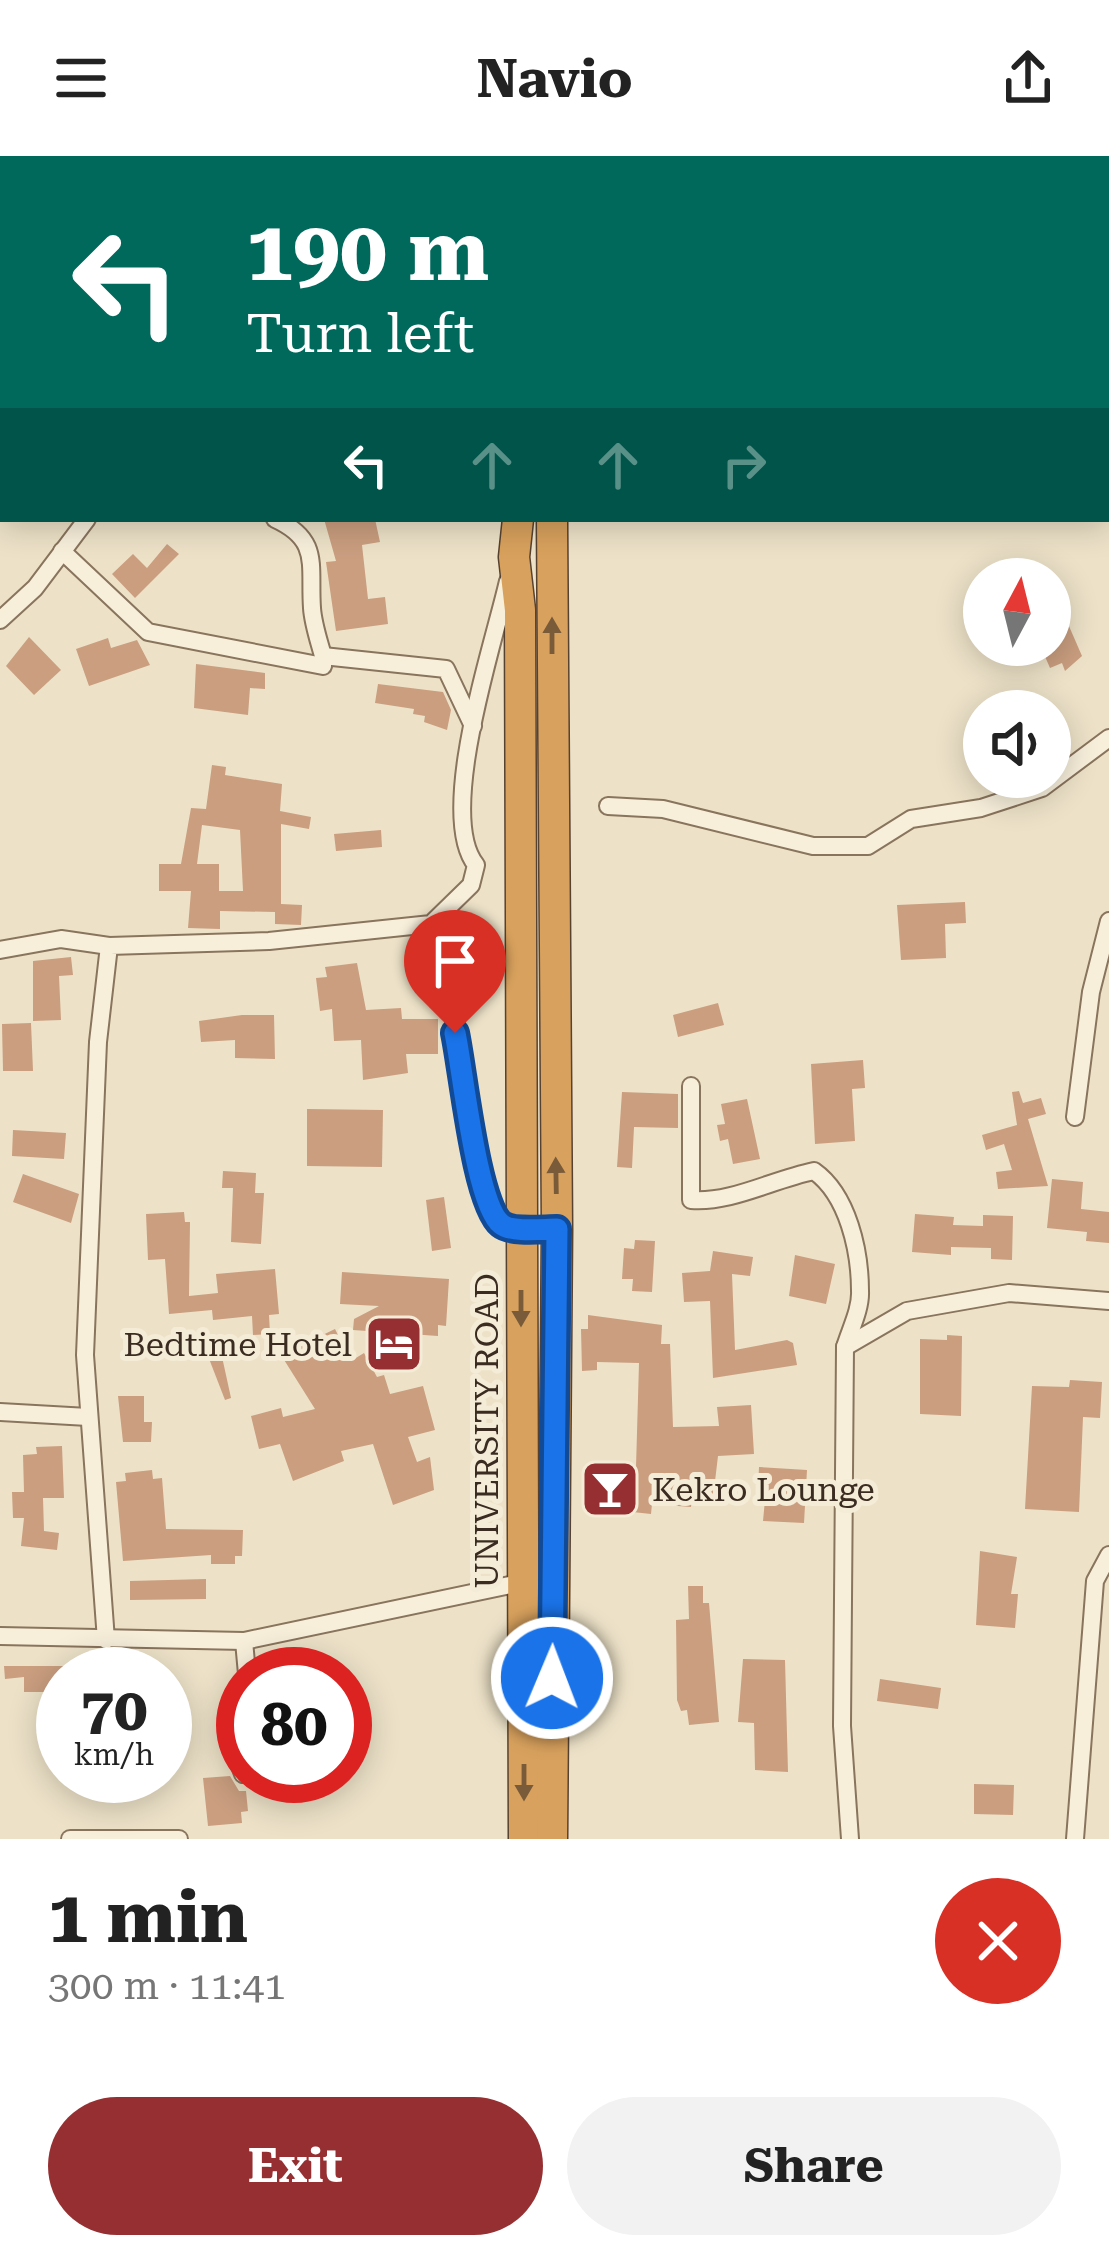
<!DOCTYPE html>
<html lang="en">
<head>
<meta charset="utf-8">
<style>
	body { margin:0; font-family:"Roboto Serif",serif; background:#f2f2f2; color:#222; height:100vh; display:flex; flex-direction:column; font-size:45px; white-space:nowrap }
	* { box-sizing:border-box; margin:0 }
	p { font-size:39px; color:#767676 }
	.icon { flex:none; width:66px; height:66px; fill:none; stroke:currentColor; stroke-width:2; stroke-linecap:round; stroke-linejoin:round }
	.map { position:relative; height:1683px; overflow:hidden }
	.panel { display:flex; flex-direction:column; background:#fff; flex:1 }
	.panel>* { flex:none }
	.guide { position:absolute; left:0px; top:0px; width:1110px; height:366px; box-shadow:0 6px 30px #0003; background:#00695c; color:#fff; overflow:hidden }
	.needle { width:78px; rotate:7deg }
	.buttons { position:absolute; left:963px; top:402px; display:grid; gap:24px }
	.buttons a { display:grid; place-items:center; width:108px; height:108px; border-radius:50%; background:#fff; box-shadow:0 6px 30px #0003; font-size:60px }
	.speed { position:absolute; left:36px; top:1491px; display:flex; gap:24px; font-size:60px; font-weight:700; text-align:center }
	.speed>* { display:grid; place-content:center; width:156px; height:156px; border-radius:50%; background:#fff; box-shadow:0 6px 30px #0003; line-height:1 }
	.speed small { font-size:30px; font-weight:400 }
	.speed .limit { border:18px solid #d22; background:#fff; color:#111 }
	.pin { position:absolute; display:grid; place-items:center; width:102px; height:102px; color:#fff; margin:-123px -51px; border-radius:50% 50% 50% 0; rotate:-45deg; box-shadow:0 0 12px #0007 }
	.pin .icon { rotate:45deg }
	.me { position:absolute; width:132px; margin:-66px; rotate:1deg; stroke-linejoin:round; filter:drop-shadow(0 0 9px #0008) }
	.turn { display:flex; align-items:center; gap:42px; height:252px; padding:0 48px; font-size:54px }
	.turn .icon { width:156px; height:156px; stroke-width:2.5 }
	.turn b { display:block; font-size:84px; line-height:102px }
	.lanes { display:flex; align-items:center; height:114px; padding:0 48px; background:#0003; justify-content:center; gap:60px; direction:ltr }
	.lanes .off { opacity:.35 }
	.round { display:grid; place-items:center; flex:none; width:126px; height:126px; border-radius:63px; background:#f2f2f2 }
	.summary { display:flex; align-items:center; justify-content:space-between; height:204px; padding:0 48px }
	h1 { font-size:72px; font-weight:700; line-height:90px }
	.cta { display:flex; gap:24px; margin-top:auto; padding:24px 48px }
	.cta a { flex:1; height:138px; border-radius:72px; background:#962f31; color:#fff; font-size:48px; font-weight:700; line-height:138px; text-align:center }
	.cta a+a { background:#f2f2f2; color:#222 }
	header { display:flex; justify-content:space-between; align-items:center; height:156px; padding:0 48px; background:#fff; font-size:54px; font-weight:700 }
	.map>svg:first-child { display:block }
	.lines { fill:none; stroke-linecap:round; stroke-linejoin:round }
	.stream { stroke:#6f9087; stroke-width:4.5 }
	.building { fill:#ca9e7f; fill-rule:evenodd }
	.street-casing { stroke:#89745d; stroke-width:20 }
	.highway-casing { stroke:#574231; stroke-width:33 }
	.street { stroke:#f8efdb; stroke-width:16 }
	.highway { stroke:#d8a15d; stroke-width:30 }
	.oneway { fill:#795b39 }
	.route-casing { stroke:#114b97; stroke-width:30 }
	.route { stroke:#1a73e8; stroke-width:21 }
	.labels { text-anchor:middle; stroke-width:10; stroke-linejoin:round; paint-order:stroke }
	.poi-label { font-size:33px; fill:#3a2c21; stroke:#f5ecd7; text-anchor:end }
	.street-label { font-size:33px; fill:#3a2c21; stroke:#f5ecd7 }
</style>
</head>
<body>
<header><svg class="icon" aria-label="menu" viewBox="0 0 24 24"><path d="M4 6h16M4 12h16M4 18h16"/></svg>Navio<svg class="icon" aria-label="share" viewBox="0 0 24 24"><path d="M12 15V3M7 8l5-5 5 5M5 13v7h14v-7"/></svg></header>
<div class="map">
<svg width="1109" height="1683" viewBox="0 0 1109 1683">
	<rect width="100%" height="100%" fill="#ede2c8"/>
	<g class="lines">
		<g class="stream">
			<path d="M0,75L3,80"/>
			<path d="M1107,286L1109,285"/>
		</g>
	</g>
	<g class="building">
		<path d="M324,363H375L380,386L362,389L368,443L385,441L388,468L336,475L326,406L336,405Z"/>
		<path d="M167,388L179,398L135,442L112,418L133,398L147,412Z"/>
		<path d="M1062,454L1082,500L1065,515L1062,507L1050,512L1040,489H1050V459Z"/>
		<path d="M29,481L61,514L34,539L6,510Z"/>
		<path d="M108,482L111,492L137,484L150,509L89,530L76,493Z"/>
		<path d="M196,508L265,517V533L250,532L248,559L194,552Z"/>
		<path d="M378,528L443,536L451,554L447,574L424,566L425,560L413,558L414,553L375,547Z"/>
		<path d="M212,609L226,611L225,619L282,628L280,655L311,661L309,673L281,668V748L302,749L301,769L275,768V756L220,755V773L188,772L191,735H159V708H181L191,652L206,653ZM202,669L240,674L243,735H219V708H197Z"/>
		<path d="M381,674L382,691L336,695L334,678Z"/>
		<path d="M965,746L966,767L945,768L946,802L901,804L897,749Z"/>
		<path d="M71,801L73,819L59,820L61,864L33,865V805Z"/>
		<path d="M357,807L366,854L401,852L402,863H438V898H406L408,917L363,924L361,884L334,885L332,853L320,855L316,822L327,821L325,811Z"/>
		<path d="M718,847L724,869L678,881L673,859Z"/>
		<path d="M242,859H274L275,903L235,902V884L201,886L199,865Z"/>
		<path d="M31,867L33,915H3L2,868Z"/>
		<path d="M863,904L865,932L852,933L855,985L815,988L811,908Z"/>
		<path d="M1019,935L1023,947L1041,942L1046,958L1028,963L1048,1030L998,1033L996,1016L1012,1014L1004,988L986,994L982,979L1017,969L1012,936Z"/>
		<path d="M622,936L678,938V972L634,971L632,1012L617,1011Z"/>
		<path d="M747,943L760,1003L733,1008L728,983L720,985L717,969L725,968L721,948Z"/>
		<path d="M307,953L383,954L382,1011L307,1010Z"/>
		<path d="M13,974L66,977L64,1003L12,1000Z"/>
		<path d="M223,1015L256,1017L255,1037H264L261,1088L231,1086L233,1032H222Z"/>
		<path d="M23,1018L79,1038L71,1067L13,1046Z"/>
		<path d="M1052,1023L1083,1026L1081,1053L1109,1056V1087L1086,1085L1087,1076L1047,1072Z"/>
		<path d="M444,1041L451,1092L432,1095L426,1044Z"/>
		<path d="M184,1056L185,1066H190L189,1140L218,1137L216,1118L275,1113L279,1158L269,1159L270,1178L253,1179L252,1160L213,1164L212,1154L169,1158L165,1103L148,1104L146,1058Z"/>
		<path d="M915,1058L954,1061L953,1069L983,1070V1059L1013,1060L1012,1104L991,1103V1092L951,1091V1099L912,1096Z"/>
		<path d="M635,1084L655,1085L652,1136L632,1135L633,1123H622L624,1092L634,1093Z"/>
		<path d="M713,1095L753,1101L750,1120L732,1118L735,1194L787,1184L793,1187L797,1209L713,1222L710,1145L684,1146L682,1117L710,1115Z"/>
		<path d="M795,1099L835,1108L826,1148L789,1140Z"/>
		<path d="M342,1116L449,1123L446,1170L438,1169V1180L353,1174L354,1163L379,1150L340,1148Z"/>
		<path d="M588,1159L662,1169L661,1188H670L673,1271L719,1270L717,1251L751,1249L754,1298L718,1300L713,1342L692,1339L691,1351L652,1348L651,1358L614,1354L619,1309L636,1311L639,1207L597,1206V1214L582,1215L581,1173H588Z"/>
		<path d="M335,1173L351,1205L364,1197L377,1221L384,1219L390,1238L423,1230L435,1274L408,1281L417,1306L430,1301L434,1334L393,1349L373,1288L341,1295L344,1305L293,1325L280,1288L259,1293L251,1260L281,1252L283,1261L315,1253L281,1199Z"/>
		<path d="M217,1178L231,1242L225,1244L201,1182Z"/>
		<path d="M947,1179L962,1180L961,1260L920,1258V1183L947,1184Z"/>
		<path d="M1070,1224L1102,1226L1100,1262L1083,1261L1079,1356L1025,1353L1032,1230L1069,1231Z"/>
		<path d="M118,1240H144V1266H152L151,1286H123Z"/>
		<path d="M62,1290L64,1342H43L44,1375L59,1377L57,1394L21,1390L24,1362H13L12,1336H24L23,1299L37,1298L36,1291Z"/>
		<path d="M759,1311L807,1314L804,1367L763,1365L766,1333H758Z"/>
		<path d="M152,1314L153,1323L162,1322L166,1373L243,1374L242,1400H235V1408H211V1399L123,1405L116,1326L126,1325L125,1317Z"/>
		<path d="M980,1395L1017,1401L1011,1438H1018L1015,1472L976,1469Z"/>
		<path d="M206,1423V1443L130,1444V1425Z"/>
		<path d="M688,1430H703V1447H709L719,1566L689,1569L687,1554L681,1555L677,1544L676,1464L689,1463Z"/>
		<path d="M743,1503L785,1504L788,1616L755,1614L754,1567L738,1566Z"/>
		<path d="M4,1510H63V1581L42,1579L45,1536H24V1521L5,1523Z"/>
		<path d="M880,1523L941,1532L938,1553L877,1545Z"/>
		<path d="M230,1620L239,1635H246L248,1655L241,1656L242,1667L208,1670L203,1622Z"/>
		<path d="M974,1628L1014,1629L1013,1659L974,1658Z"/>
	</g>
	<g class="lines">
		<defs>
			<g id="street">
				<path d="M798,3V0"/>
				<path d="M1107,80L1109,79"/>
				<path d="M275,363C321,384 309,409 312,452C313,468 319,485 323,500"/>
				<path d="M62,395L148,476L323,510V500"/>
				<path d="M0,464L35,432L87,363"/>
				<path d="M323,500L446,513L473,570"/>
				<path d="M608,650L663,653L813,690H868L911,663L981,652L1042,632L1109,582"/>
				<path d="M0,794L61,783L109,790"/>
				<path d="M455,877C463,914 475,1048 501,1068C512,1078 543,1073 557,1073"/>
				<path d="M691,930V1044C732,1047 771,1024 814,1015C848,1039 860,1095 860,1135C861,1153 850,1174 845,1191"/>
				<path d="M1075,961L1091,836L1109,765"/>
				<path d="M0,1256L88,1261"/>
				<path d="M0,1480L244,1485L529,1425"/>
				<path d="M106,1484L85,1199L98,886L109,790L269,785L431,768L471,729L476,709C436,659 494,487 508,425"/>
				<path d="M244,1485L247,1518"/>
				<path d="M243,1544L231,1587L243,1618"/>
				<path d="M70,1683H179"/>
				<path d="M850,1683L842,1570L845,1191L907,1155L1009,1137L1109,1145"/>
				<path d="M1075,1683L1095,1425L1109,1399"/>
			</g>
			<g id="highway">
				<path d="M552,0V3"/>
				<path d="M522,3V0"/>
				<path d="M518,363L514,401L520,454L524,1683"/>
				<path d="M552,363L557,1073L552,1683"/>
			</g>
		</defs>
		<use href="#street" class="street-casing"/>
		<use href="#highway" class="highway-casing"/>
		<use href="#street" class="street"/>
		<use href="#highway" class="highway"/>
	</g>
	<defs><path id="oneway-solid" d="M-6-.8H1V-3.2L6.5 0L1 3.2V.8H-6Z" transform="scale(3)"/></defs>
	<g class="oneway">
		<use href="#oneway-solid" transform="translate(552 480) rotate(-90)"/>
		<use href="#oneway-solid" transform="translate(556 1020) rotate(-91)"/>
		<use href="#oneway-solid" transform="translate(521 1152) rotate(90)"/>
		<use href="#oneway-solid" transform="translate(524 1626) rotate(90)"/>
	</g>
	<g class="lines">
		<defs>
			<path id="route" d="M455,877C463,914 476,1048 501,1068C512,1077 543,1073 557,1073L552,1522"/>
		</defs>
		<use href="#route" class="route-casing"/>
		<use href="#route" class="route"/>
	</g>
	<defs>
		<symbol id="hotel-square" viewBox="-11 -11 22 22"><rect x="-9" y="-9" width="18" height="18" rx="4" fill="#962f31" stroke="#f5ecd7"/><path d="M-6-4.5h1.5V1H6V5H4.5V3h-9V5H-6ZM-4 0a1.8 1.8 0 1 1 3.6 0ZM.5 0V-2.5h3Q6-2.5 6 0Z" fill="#fff"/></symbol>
		<symbol id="bar-square" viewBox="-11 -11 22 22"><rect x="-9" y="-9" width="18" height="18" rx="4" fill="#962f31" stroke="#f5ecd7"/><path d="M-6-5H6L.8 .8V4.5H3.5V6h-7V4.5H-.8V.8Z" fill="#fff"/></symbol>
	</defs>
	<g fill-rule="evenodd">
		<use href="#hotel-square" x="361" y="1155" width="66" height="66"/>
		<use href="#bar-square" x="577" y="1300" width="66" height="66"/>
	</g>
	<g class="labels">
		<g class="poi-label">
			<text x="352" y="1200">Bedtime Hotel</text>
			<text x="652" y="1345" text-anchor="start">Kekro Lounge</text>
		</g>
		<g class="street-label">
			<text transform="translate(486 1275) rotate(-90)" y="12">UNIVERSITY ROAD</text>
		</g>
	</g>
</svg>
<div class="buttons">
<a><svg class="needle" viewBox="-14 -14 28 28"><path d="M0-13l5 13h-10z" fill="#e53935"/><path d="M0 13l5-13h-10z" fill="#767676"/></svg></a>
<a><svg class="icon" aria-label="sound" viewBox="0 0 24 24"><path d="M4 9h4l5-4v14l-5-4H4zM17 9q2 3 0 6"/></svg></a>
</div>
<div class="speed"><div>70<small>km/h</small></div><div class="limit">80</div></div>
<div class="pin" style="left:455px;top:877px;background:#d93025"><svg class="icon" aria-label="arrive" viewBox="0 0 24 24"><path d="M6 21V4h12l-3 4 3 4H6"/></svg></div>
<svg class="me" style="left:552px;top:1522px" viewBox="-20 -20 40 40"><circle r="17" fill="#1a73e8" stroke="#fff" stroke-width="3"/><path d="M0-11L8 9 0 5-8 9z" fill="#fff"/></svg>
<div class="guide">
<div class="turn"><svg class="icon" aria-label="left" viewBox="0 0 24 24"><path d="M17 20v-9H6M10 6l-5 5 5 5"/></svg><div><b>190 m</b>Turn left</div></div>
<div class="lanes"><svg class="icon" aria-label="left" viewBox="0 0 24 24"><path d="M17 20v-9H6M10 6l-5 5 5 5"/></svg><svg class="icon off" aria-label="ahead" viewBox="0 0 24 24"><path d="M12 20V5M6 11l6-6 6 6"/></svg><svg class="icon off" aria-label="ahead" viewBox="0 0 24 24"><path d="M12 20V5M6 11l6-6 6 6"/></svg><svg class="icon off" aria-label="right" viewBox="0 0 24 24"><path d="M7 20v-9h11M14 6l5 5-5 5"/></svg></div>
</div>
</div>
<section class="panel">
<div class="summary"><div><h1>1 min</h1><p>300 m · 11:41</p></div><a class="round" style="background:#d93025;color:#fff"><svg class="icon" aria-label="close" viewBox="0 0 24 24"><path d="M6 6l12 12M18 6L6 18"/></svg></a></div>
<div class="cta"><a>Exit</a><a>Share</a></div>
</section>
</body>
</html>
